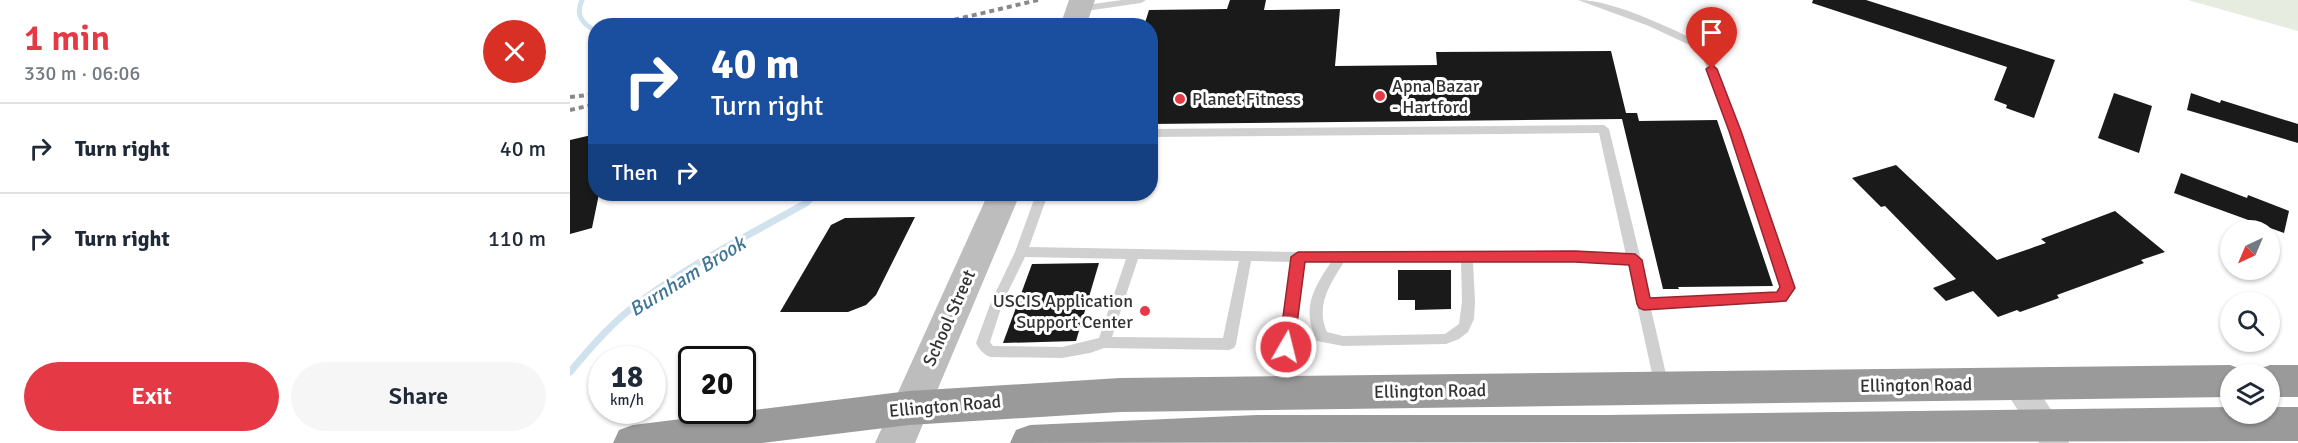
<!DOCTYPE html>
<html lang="en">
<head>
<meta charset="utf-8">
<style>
	body { margin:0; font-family:Signika,sans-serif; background:#f6f6f7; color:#1f2937; height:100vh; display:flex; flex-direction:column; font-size:22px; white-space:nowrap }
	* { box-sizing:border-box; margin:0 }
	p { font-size:20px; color:#747a83 }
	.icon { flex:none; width:33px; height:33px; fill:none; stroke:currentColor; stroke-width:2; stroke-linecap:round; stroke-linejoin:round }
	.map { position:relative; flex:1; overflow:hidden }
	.side { display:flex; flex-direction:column; background:#fff; width:570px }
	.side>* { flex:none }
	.banner { position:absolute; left:18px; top:18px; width:570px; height:183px; border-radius:24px; box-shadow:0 2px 4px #0004; background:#1a4fa0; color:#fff; overflow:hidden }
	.needle { width:39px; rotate:224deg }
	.fabs { position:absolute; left:1650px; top:220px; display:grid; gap:12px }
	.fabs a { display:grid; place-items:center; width:60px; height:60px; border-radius:50%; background:#fff; box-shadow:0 2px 4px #0004; font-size:30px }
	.speed { position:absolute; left:18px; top:346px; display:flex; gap:12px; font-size:30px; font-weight:700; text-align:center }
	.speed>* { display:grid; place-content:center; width:78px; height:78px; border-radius:50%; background:#fff; box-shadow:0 2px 4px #0004; line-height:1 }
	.speed small { font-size:15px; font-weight:400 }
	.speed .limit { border:3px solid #111; border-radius:9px; background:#fff; color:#111 }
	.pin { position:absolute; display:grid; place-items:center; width:51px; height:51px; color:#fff; margin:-62px -26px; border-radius:50% 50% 50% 0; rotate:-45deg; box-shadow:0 0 6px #0007 }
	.pin .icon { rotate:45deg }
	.me { position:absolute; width:66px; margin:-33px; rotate:8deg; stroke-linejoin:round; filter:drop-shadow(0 0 4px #0008) }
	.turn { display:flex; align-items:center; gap:21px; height:126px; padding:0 24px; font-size:27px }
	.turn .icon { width:78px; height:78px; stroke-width:2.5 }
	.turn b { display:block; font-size:42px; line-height:51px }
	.then { display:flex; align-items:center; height:57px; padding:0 24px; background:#0003; gap:12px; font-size:22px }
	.round { display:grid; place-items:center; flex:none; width:63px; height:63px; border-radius:32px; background:#f6f6f7 }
	.headline { display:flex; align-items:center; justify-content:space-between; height:102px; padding:0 24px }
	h1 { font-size:36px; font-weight:600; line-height:45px; color:#e63946 }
	.action { display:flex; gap:12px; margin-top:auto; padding:12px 24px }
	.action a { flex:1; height:69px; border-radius:36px; background:#e63946; color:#fff; font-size:24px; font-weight:600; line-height:69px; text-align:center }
	.action a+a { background:#f6f6f7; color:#1f2937 }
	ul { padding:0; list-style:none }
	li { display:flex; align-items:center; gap:18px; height:90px; padding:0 24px; border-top:2px solid #e0e1e3 }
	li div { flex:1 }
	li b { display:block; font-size:22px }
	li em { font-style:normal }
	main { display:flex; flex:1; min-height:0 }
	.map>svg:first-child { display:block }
	.green { fill:#e6ecdf }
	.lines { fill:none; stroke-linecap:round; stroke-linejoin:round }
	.stream-far1 { stroke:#cfe2ee; stroke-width:5 }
	.stream { stroke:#cfe2ee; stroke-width:7 }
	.building { fill:#1a1a1a }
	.lane { fill:#d0d0d0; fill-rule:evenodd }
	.street { fill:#d0d0d0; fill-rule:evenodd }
	.secondary { fill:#bdbdbd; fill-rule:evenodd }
	.highway { fill:#9a9a9a; fill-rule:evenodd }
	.rail { stroke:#888; stroke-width:4; stroke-dasharray:5 4; stroke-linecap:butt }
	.route { fill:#e63946; stroke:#96252e; stroke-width:1.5 }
	.poi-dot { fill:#e63946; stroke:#fff; stroke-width:2 }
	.labels { text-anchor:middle; stroke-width:6; stroke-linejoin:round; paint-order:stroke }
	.poi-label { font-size:18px; fill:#333; stroke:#fff; text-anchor:start }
	.street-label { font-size:18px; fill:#333; stroke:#fff }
	.water-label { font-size:20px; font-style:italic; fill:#3f7597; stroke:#fff }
</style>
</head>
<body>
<main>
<section class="side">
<div class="headline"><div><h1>1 min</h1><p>330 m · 06:06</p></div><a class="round" style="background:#d93025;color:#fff"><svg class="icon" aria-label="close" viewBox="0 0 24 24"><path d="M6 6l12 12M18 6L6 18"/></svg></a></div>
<ul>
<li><svg class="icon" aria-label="right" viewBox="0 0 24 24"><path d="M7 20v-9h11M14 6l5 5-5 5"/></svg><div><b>Turn right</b></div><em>40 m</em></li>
<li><svg class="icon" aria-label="right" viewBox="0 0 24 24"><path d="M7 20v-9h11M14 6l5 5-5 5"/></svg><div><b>Turn right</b></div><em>110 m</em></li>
</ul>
<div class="action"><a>Exit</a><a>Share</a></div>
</section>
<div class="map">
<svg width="1728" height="443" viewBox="0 0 1728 443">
	<rect width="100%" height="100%" fill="#fff"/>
	<path class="green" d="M1618,0H1728V31Z"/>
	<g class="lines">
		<g class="stream-far1">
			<path d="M12,0C5,15 12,24 26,31"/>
			<path d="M241,198L245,194"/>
		</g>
		<path class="stream" d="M0,372C22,346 43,321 71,301C122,263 181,234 236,203L243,196"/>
	</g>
	<g class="building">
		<path d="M660,0H696L694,10L770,9L765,66L867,65L866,52L1041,51L1056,113H1067L1069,121L1147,120L1203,286L1108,287L1109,289H1093L1052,119L580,124V26H574L579,10L657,9Z"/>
		<path d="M1243,0H1296L1485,60L1464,118L1436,108L1437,105L1424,100L1437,67L1242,3Z"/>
		<path d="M1544,93L1582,106L1569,153L1528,138Z"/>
		<path d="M1621,93L1650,103L1651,100L1728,124V143L1617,110Z"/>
		<path d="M26,134V194H29L22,228L0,234V140Z"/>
		<path d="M1326,165L1427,260L1476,243L1471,239L1545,211L1595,252L1571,260L1574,263L1487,295L1489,298L1450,312L1447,310L1428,317L1403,291L1376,301L1363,288L1386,279L1315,206L1311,207L1282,178Z"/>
		<path d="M1611,173L1677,198L1678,195L1719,211L1714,233L1604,193Z"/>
		<path d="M345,217L306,295L296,305L278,312H210L261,225L275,218Z"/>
		<path d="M529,263L506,341L433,343L462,264Z"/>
		<path d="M828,270H881V309L845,310V300H828Z"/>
	</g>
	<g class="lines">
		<g class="lane">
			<path d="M552,0H576L571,3L509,12L504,9L509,6Z"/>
			<path d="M1008,0C1045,0 1104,30 1138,46L1170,131L1223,288L1216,301L1211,302L1081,309L1099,387L1097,391L1092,393L1087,391L1085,387L1058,264L1005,262H903L905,302L904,319L898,332L889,339L876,344L773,346L747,341C731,309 743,289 761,262H734L717,391L715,395L710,397L705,395L703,391L721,262L681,261L666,344L664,348L659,350L534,348L520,353L492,358L420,357C413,354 409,349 406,343L421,302L445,252L466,194H478L459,247L728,252H1005L1056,255L1029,133L580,137V129L1034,125L1039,129L1071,260L1079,299L1207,292L1210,287L1160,131L1130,50L1079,26ZM455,257L556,259L529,338L492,347L423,346L420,342L433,302ZM568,259L669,261L653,338L542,337ZM774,262H891L892,302L889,324L875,334L773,336L757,332C745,306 760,284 774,262Z"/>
		</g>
		<path class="street" d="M1445,372C1467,380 1489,422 1499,443H1469L1431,384L1435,376Z"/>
		<g class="secondary">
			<path d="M499,0H525L516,26H490Z"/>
			<path d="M418,194H450L345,443H305Z"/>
		</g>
		<g class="highway">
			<path d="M1660,365L1674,370L1676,375H1660V397L550,412L339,425L191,443H43L49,430L63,425L339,391L550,378Z"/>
			<path d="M1700,365H1728V397H1700V375H1684L1686,370Z"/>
			<path d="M1660,407V414H1700V407H1728V441L440,443L446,430L460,425L687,415H1037Z"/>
		</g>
		<g class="rail">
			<path d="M358,26L468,0"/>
			<path d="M0,97L26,94"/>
			<path d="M0,110L26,104"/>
		</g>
	</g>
	<path class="route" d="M1142,65L1147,69L1171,131L1225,288L1216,301L1074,310L1069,308L1067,304L1059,265L1005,262H735L724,347L722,352L716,354L711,352L709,347L721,257L728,252L1005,251L1065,254L1072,260L1080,298L1207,292L1210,287L1159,131L1136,69Z"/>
	<g class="poi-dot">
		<circle cx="810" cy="96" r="6"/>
		<circle cx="610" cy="99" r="6"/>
		<circle cx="575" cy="311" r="6"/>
	</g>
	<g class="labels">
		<g class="poi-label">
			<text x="822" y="92">Apna Bazar<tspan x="822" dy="21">- Hartford</tspan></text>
			<text x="622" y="105">Planet Fitness</text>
			<text x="563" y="307" text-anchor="end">USCIS Application<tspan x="563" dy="21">Support Center</tspan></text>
		</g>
		<g class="street-label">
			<text transform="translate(379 318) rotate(-66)" y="6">School Street</text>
			<text transform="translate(1346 385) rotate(-1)" y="6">Ellington Road</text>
			<text transform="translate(860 391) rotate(-1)" y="6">Ellington Road</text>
			<text transform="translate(375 406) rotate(-5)" y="6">Ellington Road</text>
		</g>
		<g class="water-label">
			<text transform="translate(117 276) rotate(-32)" y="7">Burnham Brook</text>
		</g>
	</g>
</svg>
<div class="fabs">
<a><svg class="needle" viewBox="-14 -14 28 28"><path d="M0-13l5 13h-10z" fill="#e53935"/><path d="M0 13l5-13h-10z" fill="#747a83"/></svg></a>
<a><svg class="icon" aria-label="search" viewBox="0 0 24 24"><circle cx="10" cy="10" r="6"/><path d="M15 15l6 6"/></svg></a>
<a><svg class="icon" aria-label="layers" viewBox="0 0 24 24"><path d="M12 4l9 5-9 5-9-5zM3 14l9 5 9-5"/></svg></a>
</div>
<div class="speed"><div>18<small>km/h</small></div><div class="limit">20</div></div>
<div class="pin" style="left:1142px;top:69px;background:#d93025"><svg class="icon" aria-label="arrive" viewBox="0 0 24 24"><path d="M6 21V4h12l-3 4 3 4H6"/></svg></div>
<svg class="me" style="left:716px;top:347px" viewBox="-20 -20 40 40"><circle r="17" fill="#e63946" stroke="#fff" stroke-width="3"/><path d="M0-11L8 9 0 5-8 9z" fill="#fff"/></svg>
<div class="banner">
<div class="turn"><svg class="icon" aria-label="right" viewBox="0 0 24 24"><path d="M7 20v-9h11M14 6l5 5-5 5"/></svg><div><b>40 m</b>Turn right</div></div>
<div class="then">Then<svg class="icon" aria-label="right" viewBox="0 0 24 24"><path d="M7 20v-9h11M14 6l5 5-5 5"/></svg></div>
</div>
</div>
</main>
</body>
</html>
